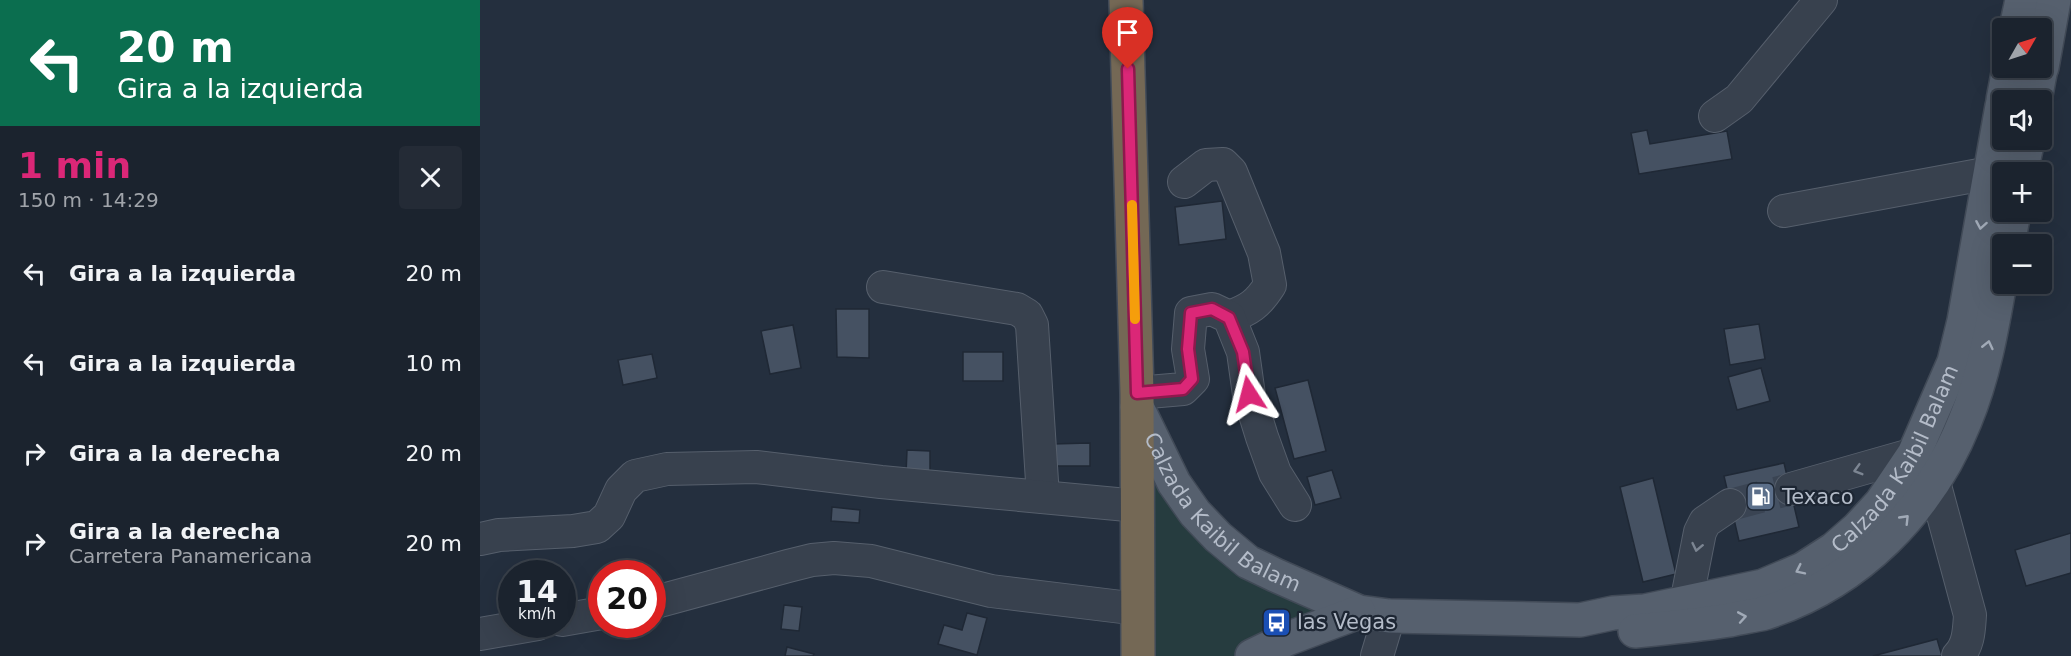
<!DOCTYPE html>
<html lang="es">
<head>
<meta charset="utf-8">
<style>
	body { margin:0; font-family:"DejaVu Sans",sans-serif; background:#242b36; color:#f1f3f6; height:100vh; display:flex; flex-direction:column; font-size:22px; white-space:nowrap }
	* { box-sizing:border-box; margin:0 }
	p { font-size:20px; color:#a0a4aa }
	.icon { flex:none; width:33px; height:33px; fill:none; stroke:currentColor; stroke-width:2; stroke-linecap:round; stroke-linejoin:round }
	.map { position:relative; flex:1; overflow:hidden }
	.details { display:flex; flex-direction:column; background:#1b232e; width:480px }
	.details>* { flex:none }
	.banner { background:#0b6e4f; color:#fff; overflow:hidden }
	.needle { width:39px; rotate:51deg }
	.fabs { position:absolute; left:1512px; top:18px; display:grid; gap:12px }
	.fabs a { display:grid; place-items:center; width:60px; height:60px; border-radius:6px; background:#1b232e; box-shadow:0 6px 24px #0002,0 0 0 2px #39404a; font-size:30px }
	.speed { position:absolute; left:18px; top:560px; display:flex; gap:12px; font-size:30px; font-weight:700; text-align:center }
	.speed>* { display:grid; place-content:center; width:78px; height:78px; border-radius:50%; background:#1b232e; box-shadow:0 6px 24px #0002,0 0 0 2px #39404a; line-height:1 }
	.speed small { font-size:15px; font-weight:400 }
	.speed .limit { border:9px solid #d22; background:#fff; color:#111 }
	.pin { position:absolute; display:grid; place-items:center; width:51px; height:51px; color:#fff; margin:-62px -26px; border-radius:50% 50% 50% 0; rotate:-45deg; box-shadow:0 0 6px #0007 }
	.pin .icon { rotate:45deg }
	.me { position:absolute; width:66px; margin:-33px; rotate:351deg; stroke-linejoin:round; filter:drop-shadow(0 0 4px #0008) }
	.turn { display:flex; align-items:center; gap:21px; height:126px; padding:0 18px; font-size:27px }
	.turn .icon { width:78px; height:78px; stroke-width:2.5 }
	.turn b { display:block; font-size:42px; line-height:51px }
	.round { display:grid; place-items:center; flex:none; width:63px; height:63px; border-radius:6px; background:#242b36 }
	.summary { display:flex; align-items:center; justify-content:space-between; height:102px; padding:0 18px }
	h1 { font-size:36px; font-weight:700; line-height:45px; color:#db2777 }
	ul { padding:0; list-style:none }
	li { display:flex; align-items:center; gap:18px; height:90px; padding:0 18px }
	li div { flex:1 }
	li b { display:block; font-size:22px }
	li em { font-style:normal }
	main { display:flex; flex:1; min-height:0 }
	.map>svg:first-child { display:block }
	.green { fill:#263c3f }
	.building { fill:#455162; stroke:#1f2835; stroke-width:1.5 }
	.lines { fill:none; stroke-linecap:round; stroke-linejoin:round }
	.minor-tunnel { stroke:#3a4453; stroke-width:32; stroke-dasharray:32 16; stroke-linecap:butt }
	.minor-casing { stroke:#565f6c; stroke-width:34 }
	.major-casing { stroke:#414a57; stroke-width:36 }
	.highway-casing { stroke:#434c59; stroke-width:36 }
	.minor { stroke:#38414e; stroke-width:32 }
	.major { stroke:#56606e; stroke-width:33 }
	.highway { stroke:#746855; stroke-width:33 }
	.oneway { stroke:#a1aab7 }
	.oneway2 { stroke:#7c8592 }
	.route-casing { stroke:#8e194d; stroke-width:15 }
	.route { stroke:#db2777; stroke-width:10 }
	.slow { stroke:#f59e0b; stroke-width:10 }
	.labels { text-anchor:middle; stroke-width:4.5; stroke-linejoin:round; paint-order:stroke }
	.street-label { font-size:21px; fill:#b4bcc9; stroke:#1d2633 }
	.poi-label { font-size:21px; fill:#b4bcc9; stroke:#1d2633; text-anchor:start }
</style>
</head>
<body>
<main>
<section class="details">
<div class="banner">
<div class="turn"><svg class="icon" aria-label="left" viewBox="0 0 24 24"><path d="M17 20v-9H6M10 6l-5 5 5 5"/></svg><div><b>20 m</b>Gira a la izquierda</div></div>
</div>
<div class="summary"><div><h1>1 min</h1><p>150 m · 14:29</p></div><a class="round"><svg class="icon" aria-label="close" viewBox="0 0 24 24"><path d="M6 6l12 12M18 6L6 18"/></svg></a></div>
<ul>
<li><svg class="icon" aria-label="left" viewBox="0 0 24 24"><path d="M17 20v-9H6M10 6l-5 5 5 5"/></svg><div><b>Gira a la izquierda</b></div><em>20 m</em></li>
<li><svg class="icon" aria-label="left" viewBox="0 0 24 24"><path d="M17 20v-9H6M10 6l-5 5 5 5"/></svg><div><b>Gira a la izquierda</b></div><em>10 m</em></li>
<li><svg class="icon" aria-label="right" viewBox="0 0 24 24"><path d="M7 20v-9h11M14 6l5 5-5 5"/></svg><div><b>Gira a la derecha</b></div><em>20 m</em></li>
<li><svg class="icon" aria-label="right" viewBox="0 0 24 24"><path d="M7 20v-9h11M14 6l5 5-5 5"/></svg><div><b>Gira a la derecha</b><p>Carretera Panamericana</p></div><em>20 m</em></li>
</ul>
</section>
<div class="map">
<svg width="1591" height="656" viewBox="0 0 1591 656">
	<rect width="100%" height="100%" fill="#242f3e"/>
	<path class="green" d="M670,481L749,556L868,611L766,656H676Z"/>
	<g class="building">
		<path d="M1167,130L1170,144L1247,131L1252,159L1159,174L1151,133Z"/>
		<path d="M742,201L746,239L699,245L695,207Z"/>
		<path d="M356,309H389V358L357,357Z"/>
		<path d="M1279,324L1285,359L1250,365L1244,329Z"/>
		<path d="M313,325L321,368L290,374L281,331Z"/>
		<rect x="483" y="352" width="40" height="29"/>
		<path d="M172,354L177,378L143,385L138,360Z"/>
		<path d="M1281,368L1290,401L1257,410L1248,377Z"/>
		<path d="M828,380L846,451L814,459L795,388Z"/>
		<path d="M610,443V466H572V444Z"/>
		<path d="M427,450L450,451V475L426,474Z"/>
		<path d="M1304,463L1319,527L1259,541L1244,476Z"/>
		<path d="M852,470L861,498L835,505L827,477Z"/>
		<path d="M1173,478L1196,574L1163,582L1140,487Z"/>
		<path d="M352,507L380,510L379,523L351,521Z"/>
		<path d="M1591,533V573L1546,586L1535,550Z"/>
		<path d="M304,605L322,607L319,631L301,629Z"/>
		<path d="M487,613L507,618L497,655L458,644L464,625L482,630Z"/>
		<path d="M1457,639L1462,656H1393Z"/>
		<path d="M307,647L334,654L333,656H305Z"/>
	</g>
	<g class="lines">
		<path class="minor-tunnel" d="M1250,505L1311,489"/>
		<defs>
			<g id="minor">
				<path d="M1235,116L1259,99L1341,0"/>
				<path d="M704,182L726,165L743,164L751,172L784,253L790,285C778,304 769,310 749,317"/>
				<path d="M1304,211L1510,173"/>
				<path d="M403,287L537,309L547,315L552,325L563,497"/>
				<path d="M657,393L703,389L713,379L708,349L711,313L732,309L749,317L763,352L769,395L782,437L795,473L815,505"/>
				<path d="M1454,482L1490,615C1489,629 1489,645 1478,656"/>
				<path d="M1311,489L1434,454"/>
				<path d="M0,539L19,535L93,531L117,527L129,516L141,490L155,476L187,469L276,467L401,482L658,506"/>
				<path d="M172,603L308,566L332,560L354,558L391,561L511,591L658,609"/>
				<path d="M82,620L122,613"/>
				<path d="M1210,626L1206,603L1220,532L1225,522L1250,505"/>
				<path d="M0,634L58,624"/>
				<path d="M897,656L909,616"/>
			</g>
			<g id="major">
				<path d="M1536,28L1542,0"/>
				<path d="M1562,67L1574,0"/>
				<path d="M1523,100L1529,68"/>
				<path d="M1555,100L1561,68"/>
				<path d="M1541,172L1548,140"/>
				<path d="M1528,244L1534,212"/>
				<path id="s1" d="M657,407L694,483L715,513L738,537L768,562L795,575L879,612L909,616L1100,620L1133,613L1165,611L1283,586L1323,569L1354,549L1378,528L1401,503L1434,454L1474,362L1484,321L1522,106"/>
				<path d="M1155,631C1187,628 1218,625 1250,620C1261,617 1274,616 1285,613C1378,583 1449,511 1485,421C1505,373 1513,322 1522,271"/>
				<path d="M772,656L807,639L879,612"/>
			</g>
			<path id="highway" d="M646,0L657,393L658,656"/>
		</defs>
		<use href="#minor" class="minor-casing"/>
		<use href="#major" class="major-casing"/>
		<use href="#highway" class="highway-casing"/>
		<use href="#minor" class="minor"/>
		<use href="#major" class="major"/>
		<use href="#highway" class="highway"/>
	</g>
	<defs><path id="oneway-chevron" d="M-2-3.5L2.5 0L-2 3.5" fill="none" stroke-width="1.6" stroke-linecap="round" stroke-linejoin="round" transform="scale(1.5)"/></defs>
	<g class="oneway">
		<use href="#oneway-chevron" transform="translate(1501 225) rotate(100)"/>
		<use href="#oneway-chevron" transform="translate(1508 345) rotate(-77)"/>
		<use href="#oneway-chevron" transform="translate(1425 519) rotate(-46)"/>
		<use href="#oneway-chevron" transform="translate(1320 570) rotate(154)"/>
		<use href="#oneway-chevron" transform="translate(1262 617) rotate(-10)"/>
	</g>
	<g class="oneway2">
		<use href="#oneway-chevron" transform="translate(1378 470) rotate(164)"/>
		<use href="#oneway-chevron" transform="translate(1217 547) rotate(102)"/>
	</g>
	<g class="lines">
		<defs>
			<path id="route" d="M648,69L657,393L703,389L712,379L708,349L711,313L732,309L749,318L763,352L769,394"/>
		</defs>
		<use href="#route" class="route-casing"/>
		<use href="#route" class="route"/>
		<path class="slow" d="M652,205L655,319"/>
	</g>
	<defs>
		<symbol id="fuel-square" viewBox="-11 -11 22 22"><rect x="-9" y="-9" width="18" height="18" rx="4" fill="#5c6f8a" stroke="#1d2633"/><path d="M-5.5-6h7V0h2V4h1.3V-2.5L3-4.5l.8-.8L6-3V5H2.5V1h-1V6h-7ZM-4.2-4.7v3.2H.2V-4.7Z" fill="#fff"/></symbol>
		<symbol id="bus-square" viewBox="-11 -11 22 22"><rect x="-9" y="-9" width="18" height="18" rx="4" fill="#1a4fb4" stroke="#1d2633"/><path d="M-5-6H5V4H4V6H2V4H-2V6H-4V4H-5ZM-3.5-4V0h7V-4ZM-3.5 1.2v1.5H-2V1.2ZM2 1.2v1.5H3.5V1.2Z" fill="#fff"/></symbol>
	</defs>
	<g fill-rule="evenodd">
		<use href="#fuel-square" x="1264" y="480" width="33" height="33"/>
		<use href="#bus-square" x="780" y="606" width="33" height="33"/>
	</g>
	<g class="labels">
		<g class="street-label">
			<text dy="7" stroke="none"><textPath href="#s1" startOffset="914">Calzada Kaibil Balam</textPath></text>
			<text dy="7" stroke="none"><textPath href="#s1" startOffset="140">Calzada Kaibil Balam</textPath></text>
		</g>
		<g class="poi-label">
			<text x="1302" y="504">Texaco</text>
			<text x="817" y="629">las Vegas</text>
		</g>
	</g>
</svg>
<div class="fabs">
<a><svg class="needle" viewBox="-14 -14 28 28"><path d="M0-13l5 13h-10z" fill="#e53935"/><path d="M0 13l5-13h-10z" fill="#a0a4aa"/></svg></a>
<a><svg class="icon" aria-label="sound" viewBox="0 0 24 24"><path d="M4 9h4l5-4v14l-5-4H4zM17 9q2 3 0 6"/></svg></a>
<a>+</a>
<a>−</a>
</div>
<div class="speed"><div>14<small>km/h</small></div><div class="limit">20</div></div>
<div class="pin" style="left:648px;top:69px;background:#d93025"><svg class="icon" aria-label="arrive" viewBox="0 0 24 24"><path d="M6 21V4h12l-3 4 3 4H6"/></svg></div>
<svg class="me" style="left:769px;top:394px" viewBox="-20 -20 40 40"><path d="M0-17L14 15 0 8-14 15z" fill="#db2777" stroke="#fff" stroke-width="4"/></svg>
</div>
</main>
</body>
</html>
